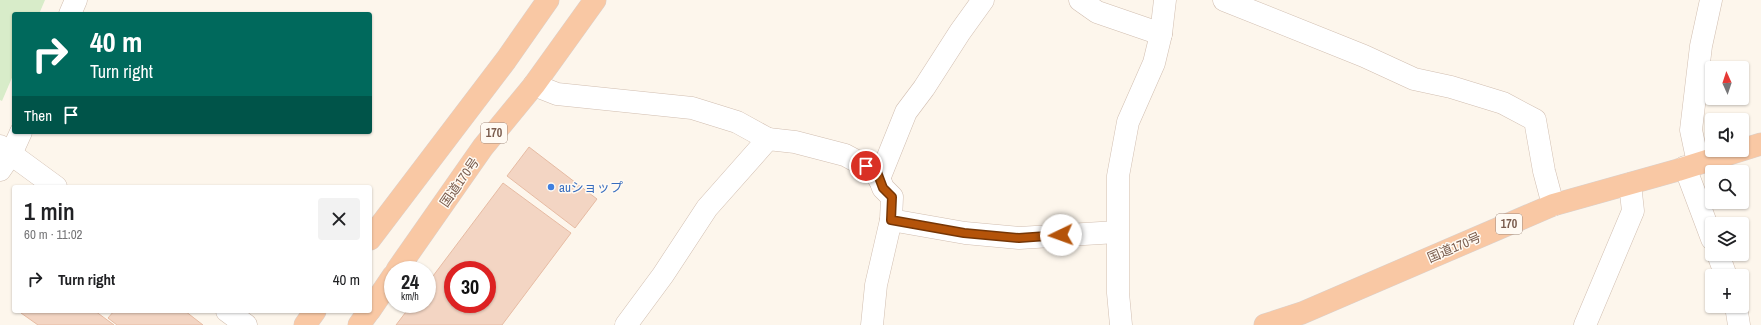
<!DOCTYPE html>
<html lang="en">
<head>
<meta charset="utf-8">
<style>
	body { margin:0; font-family:"Archivo Narrow","Noto Sans JP",sans-serif; background:#f2f2f2; color:#202124; height:100vh; display:flex; flex-direction:column; font-size:15px; white-space:nowrap }
	* { box-sizing:border-box; margin:0 }
	p { font-size:13px; color:#757577 }
	.icon { flex:none; width:22px; height:22px; fill:none; stroke:currentColor; stroke-width:2; stroke-linecap:round; stroke-linejoin:round }
	.map { position:relative; flex:1; overflow:hidden }
	.sheet { position:absolute; left:12px; top:185px; width:360px; height:128px; display:flex; flex-direction:column; background:#fff; border-radius:4px; box-shadow:0 1px 3px #0004 }
	.sheet>* { flex:none }
	.guide { position:absolute; left:12px; top:12px; width:360px; height:122px; border-radius:4px; box-shadow:0 1px 3px #0004; background:#00695c; color:#fff; overflow:hidden }
	.needle { width:26px; rotate:357deg }
	.fabs { position:absolute; left:1705px; top:61px; display:grid; gap:8px }
	.fabs a { display:grid; place-items:center; width:44px; height:44px; border-radius:4px; background:#fff; box-shadow:0 1px 3px #0004; font-size:20px }
	.speed { position:absolute; left:384px; top:261px; display:flex; gap:8px; font-size:20px; font-weight:700; text-align:center }
	.speed>* { display:grid; place-content:center; width:52px; height:52px; border-radius:50%; background:#fff; box-shadow:0 1px 3px #0004; line-height:1 }
	.speed small { font-size:10px; font-weight:400 }
	.speed .limit { border:6px solid #d22; background:#fff; color:#111 }
	.pin { position:absolute; display:grid; place-items:center; width:34px; height:34px; color:#fff; margin:-17px; border:2px solid #fff; border-radius:50%; box-shadow:0 1px 4px #0007 }
	.me { position:absolute; width:44px; margin:-22px; rotate:267deg; stroke-linejoin:round; filter:drop-shadow(0 0 3px #0008) }
	.turn { display:flex; align-items:center; gap:14px; height:84px; padding:0 12px; font-size:18px }
	.turn .icon { width:52px; height:52px; stroke-width:2.5 }
	.turn b { display:block; font-size:28px; line-height:34px }
	.then { display:flex; align-items:center; height:38px; padding:0 12px; background:#0003; gap:8px; font-size:15px }
	.round { display:grid; place-items:center; flex:none; width:42px; height:42px; border-radius:4px; background:#f2f2f2 }
	.summary { display:flex; align-items:center; justify-content:space-between; height:68px; padding:0 12px }
	h1 { font-size:24px; font-weight:600; line-height:30px }
	ul { padding:0; list-style:none }
	li { display:flex; align-items:center; gap:12px; height:52px; padding:0 12px }
	li div { flex:1 }
	li b { display:block; font-size:15px }
	li em { font-style:normal }
	.map>svg:first-child { display:block }
	.green { fill:#d8ecc9 }
	.building { fill:#f3d5c3; stroke:#e6bba3; fill-rule:evenodd }
	.lines { fill:none; stroke-linecap:round; stroke-linejoin:round }
	.minor-casing { stroke:#d1beb0; stroke-width:23 }
	.tertiary-casing { stroke:#d1beb0; stroke-width:23 }
	.trunk-casing { stroke:#dad1cd; stroke-width:23 }
	.minor { stroke:#fff; stroke-width:22 }
	.tertiary { stroke:#fff; stroke-width:22 }
	.trunk { stroke:#f9c8a4; stroke-width:22 }
	.route-casing { stroke:#753606; stroke-width:10 }
	.route { stroke:#b45309; stroke-width:7 }
	.shop-dot { fill:#3f7fe0; stroke:#fffaf3; stroke-width:1.5 }
	.labels { text-anchor:middle; stroke-width:3; stroke-linejoin:round; paint-order:stroke }
	.shield { fill:#fffaf3; stroke:#a28b7f; stroke-width:1 }
	.shield-label { font-size:12px; font-weight:bold; fill:#7a5c4d }
	.street-label { font-size:13px; fill:#7a5c4d; stroke:#fffaf3 }
	.shop-label { font-size:13px; fill:#366cbe; stroke:#fffaf3; text-anchor:start }
</style>
</head>
<body>
<div class="map">
<svg width="1761" height="325" viewBox="0 0 1761 325">
	<rect width="100%" height="100%" fill="#fdf6ec"/>
	<path class="green" d="M0,0H45L39,14H14V73L2,101L0,100Z"/>
	<g class="building">
		<path d="M529,147L597,199L575,228L507,176Z"/>
		<path d="M503,183L571,233L502,325H396L412,304H427V284ZM453,270H487V304H453Z"/>
		<path d="M23,311H95L114,325H38L21,313Z"/>
		<path d="M114,311H185L203,325H117L108,318Z"/>
	</g>
	<g class="lines">
		<defs>
			<g id="minor">
				<path d="M1080,0L1097,12L1161,34L1154,63L1128,122L1118,176V293L1121,325"/>
				<path d="M1224,0L1364,56L1414,79L1451,87L1503,103L1535,120L1544,171L1553,205"/>
				<path d="M1161,34L1165,0"/>
				<path d="M534,85L557,94L692,108L737,122L768,139"/>
				<path d="M1698,163L1691,130L1701,46L1711,0"/>
				<path d="M1685,167L1712,239"/>
				<path d="M879,179L906,112L924,88L960,32L983,0"/>
				<path d="M1718,254L1726,276"/>
				<path d="M1736,306L1739,325"/>
				<path d="M626,325L663,275L707,208L768,139L795,142L845,155L877,172L883,188L892,197L891,220L965,233L1019,238L1117,232"/>
				<path d="M872,325L876,285L891,220"/>
				<path d="M1585,325L1633,211L1630,184"/>
			</g>
			<g id="tertiary">
				<path d="M70,14L76,0"/>
				<path d="M0,146L56,187"/>
				<path d="M0,170L11,154L21,132"/>
				<path d="M227,311L246,325"/>
			</g>
			<g id="trunk">
				<path d="M370,239L506,60L548,0"/>
				<path d="M397,270L483,147L534,85L595,0"/>
				<path d="M370,310L393,276"/>
				<path d="M305,325L315,311"/>
				<path d="M359,325L369,311"/>
				<path d="M1265,325L1302,313L1553,205L1678,170L1761,144"/>
			</g>
		</defs>
		<use href="#minor" class="minor-casing"/>
		<use href="#tertiary" class="tertiary-casing"/>
		<use href="#trunk" class="trunk-casing"/>
		<use href="#minor" class="minor"/>
		<use href="#tertiary" class="tertiary"/>
		<use href="#trunk" class="trunk"/>
	</g>
	<g class="lines">
		<defs>
			<path id="route" d="M866,166L877,172L883,188L892,197L891,220L964,233L1019,238L1061,235"/>
		</defs>
		<use href="#route" class="route-casing"/>
		<use href="#route" class="route"/>
	</g>
	<circle class="shop-dot" cx="551" cy="187" r="4"/>
	<g class="labels">
		<g class="shield">
			<rect x="481" y="123" width="26" height="20" rx="3"/>
			<rect x="1496" y="214" width="26" height="20" rx="3"/>
		</g>
		<g class="shield-label">
			<text x="494" y="137">170</text>
			<text x="1509" y="228">170</text>
		</g>
		<g class="street-label">
			<text transform="translate(459 182) rotate(-55)" y="5">国道170号</text>
			<text transform="translate(1454 247) rotate(-23)" y="5">国道170号</text>
		</g>
		<g class="shop-label">
			<text x="559" y="192">auショップ</text>
		</g>
	</g>
</svg>
<div class="fabs">
<a><svg class="needle" viewBox="-14 -14 28 28"><path d="M0-13l5 13h-10z" fill="#e53935"/><path d="M0 13l5-13h-10z" fill="#757577"/></svg></a>
<a><svg class="icon" aria-label="sound" viewBox="0 0 24 24"><path d="M4 9h4l5-4v14l-5-4H4zM17 9q2 3 0 6"/></svg></a>
<a><svg class="icon" aria-label="search" viewBox="0 0 24 24"><circle cx="10" cy="10" r="6"/><path d="M15 15l6 6"/></svg></a>
<a><svg class="icon" aria-label="layers" viewBox="0 0 24 24"><path d="M12 4l9 5-9 5-9-5zM3 14l9 5 9-5"/></svg></a>
<a>+</a>
</div>
<div class="speed"><div>24<small>km/h</small></div><div class="limit">30</div></div>
<div class="pin" style="left:866px;top:166px;background:#d93025"><svg class="icon" aria-label="arrive" viewBox="0 0 24 24"><path d="M6 21V4h12l-3 4 3 4H6"/></svg></div>
<svg class="me" style="left:1061px;top:235px" viewBox="-20 -20 40 40"><circle r="19" fill="#fff"/><path d="M0-13L10 11 0 6-10 11z" fill="#b45309"/></svg>
<div class="guide">
<div class="turn"><svg class="icon" aria-label="right" viewBox="0 0 24 24"><path d="M7 20v-9h11M14 6l5 5-5 5"/></svg><div><b>40 m</b>Turn right</div></div>
<div class="then">Then<svg class="icon" aria-label="arrive" viewBox="0 0 24 24"><path d="M6 21V4h12l-3 4 3 4H6"/></svg></div>
</div>
<section class="sheet">
<div class="summary"><div><h1>1 min</h1><p>60 m · 11:02</p></div><a class="round"><svg class="icon" aria-label="close" viewBox="0 0 24 24"><path d="M6 6l12 12M18 6L6 18"/></svg></a></div>
<ul>
<li><svg class="icon" aria-label="right" viewBox="0 0 24 24"><path d="M7 20v-9h11M14 6l5 5-5 5"/></svg><div><b>Turn right</b></div><em>40 m</em></li>
</ul>
</section>
</div>
</body>
</html>
